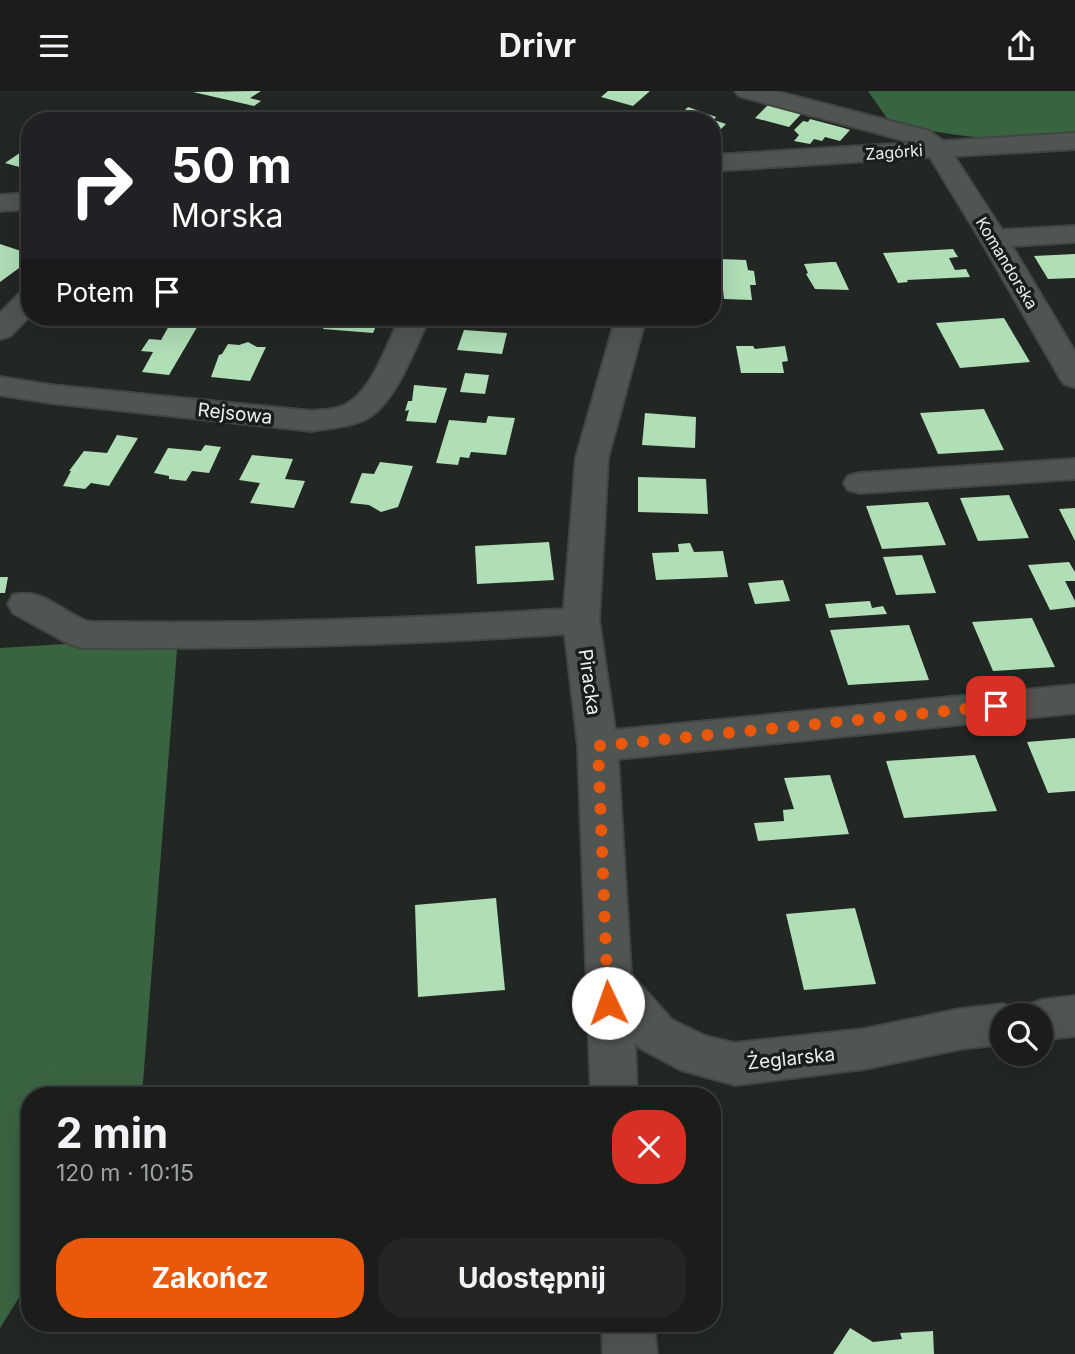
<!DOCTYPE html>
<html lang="pl">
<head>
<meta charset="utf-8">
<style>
	body { margin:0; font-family:Inter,sans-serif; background:#232623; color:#f1f3f6; height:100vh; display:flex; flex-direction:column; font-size:26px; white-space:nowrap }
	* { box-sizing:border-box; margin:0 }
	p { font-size:23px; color:#9fa2a2 }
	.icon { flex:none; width:38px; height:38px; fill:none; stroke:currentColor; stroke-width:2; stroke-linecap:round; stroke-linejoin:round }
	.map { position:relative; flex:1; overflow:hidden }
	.drawer { position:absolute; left:21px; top:996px; width:700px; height:245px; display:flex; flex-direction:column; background:#1a1d1a; border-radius:28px; box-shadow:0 7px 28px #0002,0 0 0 2px #383b39 }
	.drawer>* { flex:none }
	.hud { position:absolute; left:21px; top:21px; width:700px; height:214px; border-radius:28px; box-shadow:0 7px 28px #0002,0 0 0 2px #383b39; background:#202124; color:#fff; overflow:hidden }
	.tools { position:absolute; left:990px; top:912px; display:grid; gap:14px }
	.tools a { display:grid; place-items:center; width:63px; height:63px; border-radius:50%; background:#1a1d1a; box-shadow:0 7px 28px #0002,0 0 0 2px #383b39; font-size:35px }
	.pin { position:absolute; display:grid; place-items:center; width:60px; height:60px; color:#fff; margin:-30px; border-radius:14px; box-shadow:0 4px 10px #0006 }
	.me { position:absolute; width:77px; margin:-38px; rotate:357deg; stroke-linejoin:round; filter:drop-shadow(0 0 5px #0008) }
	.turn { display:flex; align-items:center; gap:24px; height:147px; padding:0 35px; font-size:32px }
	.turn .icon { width:91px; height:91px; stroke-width:2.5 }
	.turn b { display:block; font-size:49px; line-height:60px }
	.then { display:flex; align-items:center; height:66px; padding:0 35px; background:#0003; gap:14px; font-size:26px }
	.round { display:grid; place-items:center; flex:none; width:74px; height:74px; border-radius:28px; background:#232623 }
	.head { display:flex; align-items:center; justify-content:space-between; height:119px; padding:0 35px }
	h1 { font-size:42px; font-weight:700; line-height:52px }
	.button { display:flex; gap:14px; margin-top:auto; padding:14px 35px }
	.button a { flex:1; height:80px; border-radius:28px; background:#ea580c; color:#fff; font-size:28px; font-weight:700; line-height:80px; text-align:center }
	.button a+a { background:#232623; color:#f1f3f6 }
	header { display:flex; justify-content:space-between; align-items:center; height:91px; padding:0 35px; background:#1a1d1a; font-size:32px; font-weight:700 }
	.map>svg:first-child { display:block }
	.forest { fill:#396442 }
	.building { fill:#afdeb7 }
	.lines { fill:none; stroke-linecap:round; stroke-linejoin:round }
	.minor-casing { stroke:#424643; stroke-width:4 }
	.minor { fill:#505551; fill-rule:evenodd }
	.route { stroke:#ea580c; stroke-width:12; stroke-dasharray:0 21.6 }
	.labels { text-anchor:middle; stroke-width:7; stroke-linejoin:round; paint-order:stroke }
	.far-street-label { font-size:16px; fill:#ecefec; stroke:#191e1a }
	.street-label { font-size:19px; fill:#ecefec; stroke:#191e1a }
</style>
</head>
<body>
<header><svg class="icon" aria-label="menu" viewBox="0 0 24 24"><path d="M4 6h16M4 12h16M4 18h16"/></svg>Drivr<svg class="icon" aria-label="share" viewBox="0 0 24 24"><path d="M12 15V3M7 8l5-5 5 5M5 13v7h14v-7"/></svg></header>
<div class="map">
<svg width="1075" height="1263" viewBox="0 0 1075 1263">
	<rect width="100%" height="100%" fill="#232723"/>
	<g class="forest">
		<path d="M868,0H1075V41C1016,57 950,43 891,33Z"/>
		<path d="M178,546L142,1004H30V1189L0,1237V557Z"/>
	</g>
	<g class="building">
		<path d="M261,0L250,7L261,10L254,15L193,1Z"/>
		<path d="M608,0H650L633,15L601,6Z"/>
		<path d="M770,12L804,20L789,36L755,27Z"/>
		<path d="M688,16L716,26L714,29L726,33L716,43L712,42V30H674Z"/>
		<path d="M810,28L844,37L850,39L840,50L825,46L822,50L814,48L810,53L794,50L799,44L794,39L803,30L808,31Z"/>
		<path d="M30,55V79L5,72Z"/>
		<path d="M0,153L30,163V169L0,191Z"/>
		<path d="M953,158L958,166L949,167L955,179L966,178L970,186L907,189L908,191L898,192L883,162Z"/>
		<path d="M1075,163V187L1048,188L1034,165Z"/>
		<path d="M719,168L746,169L748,179L754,180L756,194H750L752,209L724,208L722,189L715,188L714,179H720Z"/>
		<path d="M831,171H836L849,199L815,198L806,183L808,182L804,173Z"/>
		<path d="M174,226H203L169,284L142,281L153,261L141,260L149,248L161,249Z"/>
		<path d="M328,226H380L373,242L323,238Z"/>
		<path d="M1004,227L1030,271L960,277L936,232Z"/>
		<path d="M464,239L507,242L502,263L457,259Z"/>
		<path d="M248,251L257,256H266L250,290L211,286L219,264L222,263L228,253L239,254Z"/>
		<path d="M736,255H753L755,258L785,255L788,270L782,271L784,282H741Z"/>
		<path d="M465,282L489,284L485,303L460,301Z"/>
		<path d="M414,294L447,297L436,332L406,330L409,319L405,320L408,310H412Z"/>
		<path d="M984,318L1004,359L938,363L920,322Z"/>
		<path d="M645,322L696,326L695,357L642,354Z"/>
		<path d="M488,325L515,327L506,364L471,361L469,367L460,366L458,374L436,372L449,329L486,332Z"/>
		<path d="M117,344L138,347L109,395L91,392L85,398L63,395L71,380H69L84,360L107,362Z"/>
		<path d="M205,354L221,356L209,382L192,380L186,390L169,388V385L154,382L168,357L201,360Z"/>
		<path d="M252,364L293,368L285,388L305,390L294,417L250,412L260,392L239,389Z"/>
		<path d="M380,371L413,375L398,416L381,421L369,414L350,412L362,382L374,383Z"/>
		<path d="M638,386L706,388L708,423L638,421Z"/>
		<path d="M1009,404L1029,447L978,450L960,407Z"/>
		<path d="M928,411L946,454L882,458L866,415Z"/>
		<path d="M1075,417V450L1059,418Z"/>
		<path d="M549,451L554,489L477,493L475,455Z"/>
		<path d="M690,452L694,461L723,460L728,486L656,489L652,462L679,461L678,453Z"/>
		<path d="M922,464L936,502L896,504L883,466Z"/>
		<path d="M1069,471L1075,481V490H1065L1075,510V516L1050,519L1028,474Z"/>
		<path d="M0,486H8L5,502H0Z"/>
		<path d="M783,489L790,510L755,513L748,492Z"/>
		<path d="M870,510L872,517L883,515L887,523L829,527L825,513Z"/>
		<path d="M1032,527L1055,576L993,580L972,531Z"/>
		<path d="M909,534L929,589L848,594L830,539Z"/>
		<path d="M1075,647V700L1048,702L1027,651Z"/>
		<path d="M975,664L997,720L904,727L886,670Z"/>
		<path d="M830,684L849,743L758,750L754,732L784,730L783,719L794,718L784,687Z"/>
		<path d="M496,807L505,899L418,906L415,814Z"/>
		<path d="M855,817L876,893L804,899L786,823Z"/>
		<path d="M850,1237L873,1251L902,1248L900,1242L933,1240L934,1263H833Z"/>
	</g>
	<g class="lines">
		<defs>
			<g id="minor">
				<path d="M735,0H775L929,40L943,50L1075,42V58L954,65L1002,139L1075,135V151L1012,155L1075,261V296L1064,293L1060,287L980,148L930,66L712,80V64L914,52L739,5Z"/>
				<path d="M30,102V118L0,120V104Z"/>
				<path d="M30,199V225L10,245L0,248V222L20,202Z"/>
				<path d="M401,226H430C415,255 396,313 366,328C350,336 330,337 312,340L51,312L0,304V286L51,294L312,320C323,319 335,319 345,314C374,299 386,253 401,226Z"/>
				<path d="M616,226H646L608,367L599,529L615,639L1075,594V622L618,668L631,883L672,929L705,945L735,952L864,938L960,918L1003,913L1019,919L1021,923L1025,915L1041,909L1075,905V945L1041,949V924H1003V953L960,958L864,978L735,994L681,979L640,957L635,951L637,1004H591L578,655L565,543C404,554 243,558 82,557L69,553L13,522L8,513L13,504C41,496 61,520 86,530C92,532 100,531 107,531C259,533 411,528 564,518L576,367Z"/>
				<path d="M1075,368V388L860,402L848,399L844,392L848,385L860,382Z"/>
				<path d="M602,1232H654L657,1263H603Z"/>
			</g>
		</defs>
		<use href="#minor" class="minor-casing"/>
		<use href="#minor" class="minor"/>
	</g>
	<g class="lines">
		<path class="route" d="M608,912L598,655L996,615"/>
	</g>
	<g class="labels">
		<g class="far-street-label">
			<text transform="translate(894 61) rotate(-4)" y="6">Zagórki</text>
			<text transform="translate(1007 172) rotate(59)" y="6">Komandorska</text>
		</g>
		<g class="street-label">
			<text transform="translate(235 322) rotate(6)" y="7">Rejsowa</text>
			<text transform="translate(590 591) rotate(82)" y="7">Piracka</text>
			<text transform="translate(791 967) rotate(-6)" y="7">Żeglarska</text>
		</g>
	</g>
</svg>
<div class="tools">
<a><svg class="icon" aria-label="search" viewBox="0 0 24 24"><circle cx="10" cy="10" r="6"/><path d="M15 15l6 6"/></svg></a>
</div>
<div class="pin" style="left:996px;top:615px;background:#d93025"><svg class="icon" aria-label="arrive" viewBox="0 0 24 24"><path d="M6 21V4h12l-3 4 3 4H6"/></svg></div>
<svg class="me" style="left:608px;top:912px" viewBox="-20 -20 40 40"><circle r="19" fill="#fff"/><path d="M0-13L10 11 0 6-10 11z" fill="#ea580c"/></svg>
<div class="hud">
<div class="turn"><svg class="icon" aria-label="right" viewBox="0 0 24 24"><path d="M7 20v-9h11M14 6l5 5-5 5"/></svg><div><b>50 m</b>Morska</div></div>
<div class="then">Potem<svg class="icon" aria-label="arrive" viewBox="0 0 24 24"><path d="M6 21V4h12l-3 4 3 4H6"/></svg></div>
</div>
<section class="drawer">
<div class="head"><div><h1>2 min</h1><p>120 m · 10:15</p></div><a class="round" style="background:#d93025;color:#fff"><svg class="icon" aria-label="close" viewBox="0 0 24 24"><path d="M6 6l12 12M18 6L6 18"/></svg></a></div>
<div class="button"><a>Zakończ</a><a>Udostępnij</a></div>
</section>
</div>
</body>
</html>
